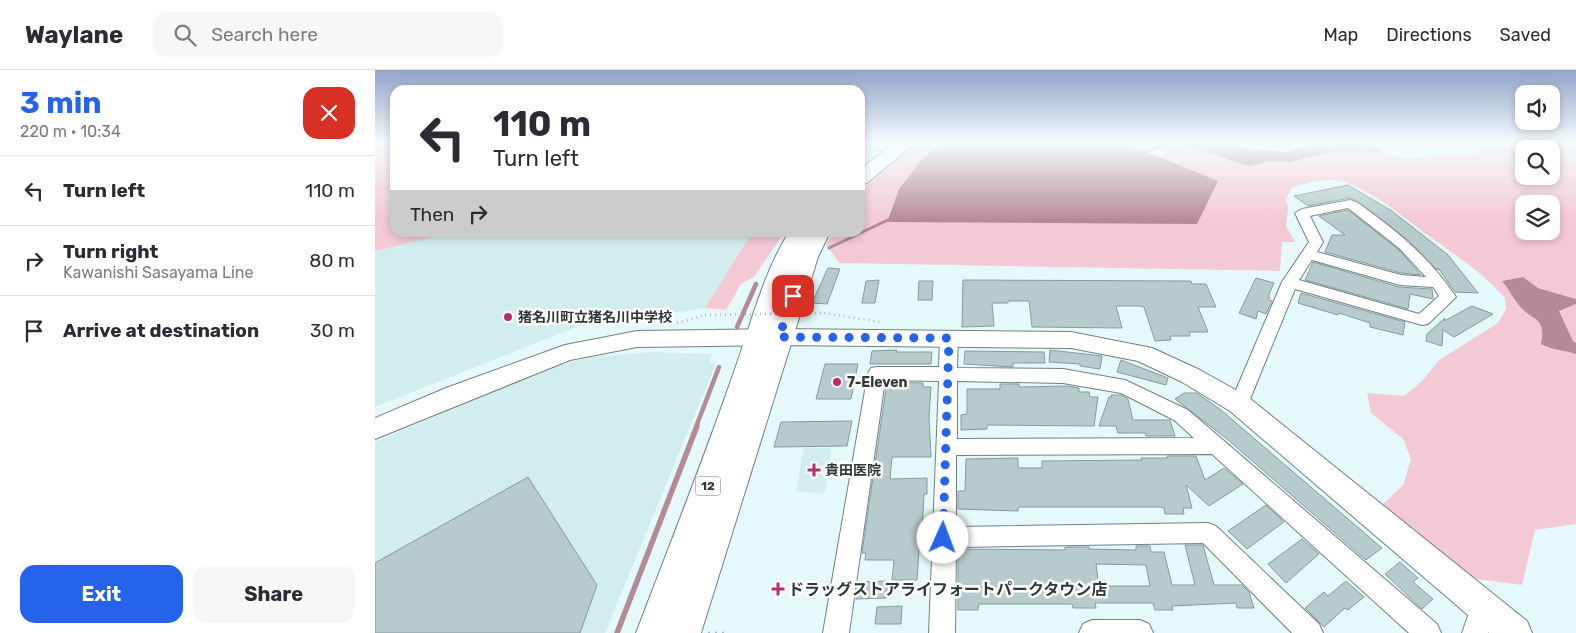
<!DOCTYPE html>
<html lang="en">
<head>
<meta charset="utf-8">
<style>
	body { margin:0; font-family:Rubik,"Noto Sans JP",sans-serif; background:#f7f7f7; color:#2b2b33; height:100vh; display:flex; flex-direction:column; font-size:19px; white-space:nowrap }
	* { box-sizing:border-box; margin:0 }
	p { font-size:16px; color:#7c7c81 }
	.icon { flex:none; width:28px; height:28px; fill:none; stroke:currentColor; stroke-width:2; stroke-linecap:round; stroke-linejoin:round }
	.map { position:relative; flex:1; overflow:hidden }
	.details { display:flex; flex-direction:column; background:#fff; width:375px }
	.details>* { flex:none }
	.guide { position:absolute; left:15px; top:15px; width:475px; height:152px; border-radius:15px; box-shadow:0 2px 8px #0003; background:#fff; color:#2b2b33; overflow:hidden }
	.fabs { position:absolute; left:1140px; top:15px; display:grid; gap:10px }
	.fabs a { display:grid; place-items:center; width:45px; height:45px; border-radius:10px; background:#fff; box-shadow:0 2px 8px #0003; font-size:25px }
	.pin { position:absolute; display:grid; place-items:center; width:42px; height:42px; color:#fff; margin:-21px; border-radius:10px; box-shadow:0 2px 8px #0006 }
	.me { position:absolute; width:55px; margin:-28px; rotate:2deg; stroke-linejoin:round; filter:drop-shadow(0 0 4px #0008) }
	.turn { display:flex; align-items:center; gap:18px; height:105px; padding:0 20px; font-size:22px }
	.turn .icon { width:65px; height:65px; stroke-width:2.5 }
	.turn b { display:block; font-size:35px; line-height:42px }
	.then { display:flex; align-items:center; height:48px; padding:0 20px; background:#0003; gap:10px; font-size:19px }
	.round { display:grid; place-items:center; flex:none; width:52px; height:52px; border-radius:15px; background:#f7f7f7 }
	.head { display:flex; align-items:center; justify-content:space-between; height:85px; padding:0 20px }
	h1 { font-size:30px; font-weight:700; line-height:38px; color:#2563eb }
	.cta { display:flex; gap:10px; margin-top:auto; padding:10px 20px }
	.cta a { flex:1; height:58px; border-radius:15px; background:#2563eb; color:#fff; font-size:20px; font-weight:700; line-height:58px; text-align:center }
	.cta a+a { background:#f7f7f7; color:#2b2b33 }
	ul { padding:0; list-style:none }
	li { display:flex; align-items:center; gap:15px; height:70px; padding:0 20px; border-top:1px solid #e1e1e2 }
	li div { flex:1 }
	li b { display:block; font-size:19px }
	li em { font-style:normal }
	header { display:flex; align-items:center; gap:30px; box-sizing:border-box; height:70px; padding:0 25px; background:#fff; border-bottom:1px solid #e1e1e2 }
	header strong { font-size:24px }
	nav { display:flex; gap:28px; margin-inline-start:auto; font-size:18px }
	.search { width:350px; height:45px; background:#f7f7f7; display:flex; align-items:center; gap:12px; box-sizing:border-box; padding:0 18px; border-radius:15px; color:#7c7c81; font-size:19px }
	main { display:flex; flex:1; min-height:0 }
	.map>svg:first-child { display:block }
	.built { fill:#d1edee }
	.green { fill:#f3c9d5; fill-rule:evenodd }
	.water { fill:#b58a97 }
	.lines { fill:none; stroke-linecap:round; stroke-linejoin:round }
	.stream-far2 { stroke:#b58a97; stroke-width:3 }
	.stream-far1 { stroke:#b58a97; stroke-width:4.5 }
	.stream { stroke:#b58a97; stroke-width:5.5 }
	.building { fill:#b8cbcc; stroke:#889a9b; fill-rule:evenodd }
	.street-casing { stroke:#708182; stroke-width:2 }
	.secondary-casing { stroke:#708182; stroke-width:2 }
	.primary-casing { stroke:#708182; stroke-width:2 }
	.path-far1 { stroke:#acbbbc; stroke-width:2.5; stroke-dasharray:1 4; stroke-linecap:butt }
	.path { stroke:#acbbbc; stroke-width:3; stroke-dasharray:2 5; stroke-linecap:butt }
	.street { fill:#fff; fill-rule:evenodd }
	.secondary { fill:#fff; fill-rule:evenodd }
	.primary { fill:#fff; fill-rule:evenodd }
	.path-bridge { stroke:#acbbbc; stroke-width:2.5; stroke-dasharray:1 4; stroke-linecap:butt }
	.route { stroke:#2563eb; stroke-width:9; stroke-dasharray:0 16.2 }
	.poi-dot { fill:#b82f6b; stroke:#fff; stroke-width:2 }
	.labels { text-anchor:middle; stroke-width:5; stroke-linejoin:round; paint-order:stroke }
	.shield { fill:#fff; stroke:#6e7374; stroke-width:1 }
	.shield-label { font-size:12px; font-weight:bold; fill:#303738 }
	.poi-label { font-size:14px; font-weight:bold; fill:#303738; stroke:#fff; text-anchor:start }
	.near-poi-label { font-size:16px; font-weight:bold; fill:#303738; stroke:#fff; text-anchor:start }
</style>
</head>
<body>
<header>
<strong>Waylane</strong>
<div class="search"><svg class="icon" aria-label="search" viewBox="0 0 24 24"><circle cx="10" cy="10" r="6"/><path d="M15 15l6 6"/></svg>Search here</div>
<nav><a>Map</a><a>Directions</a><a>Saved</a></nav>
</header>
<main>
<section class="details">
<div class="head"><div><h1>3 min</h1><p>220 m · 10:34</p></div><a class="round" style="background:#d93025;color:#fff"><svg class="icon" aria-label="close" viewBox="0 0 24 24"><path d="M6 6l12 12M18 6L6 18"/></svg></a></div>
<ul>
<li><svg class="icon" aria-label="left" viewBox="0 0 24 24"><path d="M17 20v-9H6M10 6l-5 5 5 5"/></svg><div><b>Turn left</b></div><em>110 m</em></li>
<li><svg class="icon" aria-label="right" viewBox="0 0 24 24"><path d="M7 20v-9h11M14 6l5 5-5 5"/></svg><div><b>Turn right</b><p>Kawanishi Sasayama Line</p></div><em>80 m</em></li>
<li><svg class="icon" aria-label="arrive" viewBox="0 0 24 24"><path d="M6 21V4h12l-3 4 3 4H6"/></svg><div><b>Arrive at destination</b></div><em>30 m</em></li>
</ul>
<div class="cta"><a>Exit</a><a>Share</a></div>
</section>
<div class="map">
<svg width="1201" height="563" viewBox="0 0 1201 563">
	<rect width="100%" height="100%" fill="#e6f9fa"/>
	<g class="built">
		<path d="M75,162L376,163L330,238L201,257L0,337V181Z"/>
		<path d="M276,282L337,284L334,293H341L230,563H0V372L174,298L216,287Z"/>
		<path d="M429,378H456L450,423L421,422Z"/>
	</g>
	<g class="green">
		<path d="M0,73H20V162L75,163L0,181Z"/>
		<path d="M545,73H567C540,94 521,118 512,152L843,111L784,87L802,73L873,96L892,92H914L962,81L1005,82L1030,89L1059,86H1088L1100,84L1113,73H1201V229L1163,218L1148,207L1127,211L1143,234L1166,254L1171,277L1189,279L1201,284V454L1160,460L1147,515L1094,508L1006,436L1028,415L1036,389L1028,369L996,343L992,323L1029,326L1047,311L1064,290L1123,253L1131,239L1130,228C1106,201 1076,182 1047,161C1023,143 998,121 969,112C953,107 932,113 917,118L911,129L913,138L911,156L920,172H907L905,201L464,193L451,174L459,163L485,162L486,121L529,83ZM1149,79H1176V106H1149ZM1149,134H1176V161H1149Z"/>
		<path d="M377,162L409,163L379,207L366,214L351,240L330,238Z"/>
		<path d="M1201,234V273L1198,271L1184,241Z"/>
	</g>
	<g class="water">
		<path d="M568,73H750L843,111L822,154L512,152L524,119L549,87Z"/>
		<path d="M804,73H850L872,79L913,82L939,73H989L1006,78L1005,82L962,81L914,92H892L873,96Z"/>
		<path d="M1148,207L1163,218L1201,229V234L1184,241L1198,271L1201,273V284C1190,280 1176,280 1166,274C1172,246 1157,252 1143,234C1137,227 1133,218 1127,211Z"/>
	</g>
	<g class="lines">
		<g class="stream-far2">
			<path d="M768,83L792,73"/>
			<path d="M454,178L517,148"/>
		</g>
		<g class="stream-far1">
			<path d="M362,257L381,214"/>
			<path d="M321,357L344,297"/>
		</g>
		<path class="stream" d="M242,563L322,356"/>
	</g>
	<g class="building">
		<path d="M973,115L1017,141L1073,185L1103,223L1080,222L1063,198L1062,200L1034,171L982,131L975,128L933,136L919,126Z"/>
		<path d="M973,140L1023,179L1046,205L1026,203L950,182L957,165H970L944,146Z"/>
		<path d="M938,192L1024,217L1057,219L1058,229L1035,224L1033,239L930,210Z"/>
		<path d="M453,198L465,199L452,234L437,233Z"/>
		<path d="M881,208L899,213L894,224V230L897,231L891,244L883,241L881,249L864,243Z"/>
		<path d="M504,210L500,233H487L491,211Z"/>
		<path d="M588,210L816,211L817,214H831L841,237H823L833,262H814L815,266H795L796,270L780,271L769,237L764,236H741L747,258L657,257L654,231H633V233H617L619,256L587,257Z"/>
		<path d="M544,211H558L557,230H543Z"/>
		<path d="M926,223L1030,252L1028,265L995,257V253L964,243L963,245L923,233Z"/>
		<path d="M1097,236L1118,244L1079,267L1068,260L1067,276L1051,271L1052,264L1070,248L1069,251Z"/>
		<path d="M522,280L521,282H557L556,294H495L497,281Z"/>
		<path d="M675,280L727,286L725,299L705,296V294L674,292Z"/>
		<path d="M590,281L669,282L670,293H638V297L589,294Z"/>
		<path d="M746,290L793,308L791,315L742,302Z"/>
		<path d="M450,294H483L476,329H441Z"/>
		<path d="M512,312L548,313V317H556L554,346L556,387H517L515,409L552,408V424H549L547,465H545L542,510H517L519,490H490L491,483H487Z"/>
		<path d="M625,314H644V317L692,316L704,318V322H714L715,327H723L719,356L612,355V359L586,360V345L592,344V319H625Z"/>
		<path d="M809,323H822L846,340L1007,478L991,490L852,369L800,329Z"/>
		<path d="M736,325H746L753,329L758,350H795L800,366H771L770,363H743L741,356H724L734,327H737Z"/>
		<path d="M477,351L472,376L399,377L406,352Z"/>
		<path d="M792,386H821L830,410L849,398L868,414L834,436L811,415L817,438H808L809,444H790L789,438L785,437H643V441L583,439V421H590L591,389L643,388V398H667V391L767,390L766,388H793Z"/>
		<path d="M153,407L222,515L205,563H0V493Z"/>
		<path d="M891,435L909,452L872,479L853,461Z"/>
		<path d="M927,469L944,484L911,513L893,494Z"/>
		<path d="M810,475H828L839,515H867L874,522L879,538H862L861,533L797,536L798,540H780L778,533H720L721,538H698L697,534H604L603,540H583V479L690,480V477H714V479L761,480V476H775L776,482H789L797,515H820ZM721,494L771,495L775,516H724Z"/>
		<path d="M1025,492L1043,508L1038,512L1058,529L1047,539L1010,504Z"/>
		<path d="M513,511L511,528L481,529L483,512Z"/>
		<path d="M971,511L989,527L973,540L970,538L949,557L930,538L949,522L953,526Z"/>
		<path d="M527,536L526,554H500L502,537Z"/>
	</g>
	<g class="lines">
		<defs>
			<g id="street">
				<path d="M490,73H507L514,77L508,81Z"/>
				<path d="M975,130C984,132 991,139 998,144C1031,168 1059,194 1081,227L1053,254L1047,255L920,219L873,334L871,339L864,341L857,339L855,334L907,212L934,172L920,143L927,139ZM973,138L1024,178L1051,207L1026,205L942,182L948,172L935,146ZM937,190L1025,215L1058,217L1064,226L1044,244L924,210Z"/>
				<path d="M574,262L580,264L583,268L582,298L688,299L750,310L813,340L1062,554L1066,563H1034L837,384L581,385V457L833,453L841,456L944,554L948,563H917L828,473L581,477L580,563H554L564,311L510,310L474,563H448L493,303L496,298L502,297H564L565,268L568,264ZM582,311L688,313L746,323L799,350L819,368L582,369Z"/>
				<path d="M1108,525L1117,529L1120,537L1113,563H1087L1099,529Z"/>
				<path d="M717,550H765L774,554L778,563H704L708,554Z"/>
			</g>
			<path id="secondary" d="M404,259L696,262L777,278L825,300L873,327L1152,551L1157,563H1114L855,341L807,312L763,291L696,278L404,275L262,277L195,290L0,369V348L71,318L190,275L262,261Z"/>
			<g id="primary">
				<path d="M520,73H540L492,113L485,115V99Z"/>
				<path d="M414,162H451L453,166L443,187L326,563H261C295,474 330,386 361,296C377,251 388,204 414,162Z"/>
			</g>
		</defs>
		<use href="#street" class="street-casing"/>
		<use href="#secondary" class="secondary-casing"/>
		<use href="#primary" class="primary-casing"/>
		<g class="path-far1">
			<path d="M449,243L505,252"/>
			<path d="M302,253L330,245"/>
		</g>
		<path class="path" d="M333,563H351"/>
		<use href="#street" class="street"/>
		<use href="#secondary" class="secondary"/>
		<use href="#primary" class="primary"/>
		<path class="path-bridge" d="M330,245L449,243"/>
	</g>
	<linearGradient id="sky" x2="0" y2="1"><stop stop-color="#93a3c8"/><stop offset="0.48" stop-color="#f4fcfd"/><stop offset="1" stop-color="#f4fcfd" stop-opacity="0"/></linearGradient>
	<rect width="1201" height="151" fill="url(#sky)"/>
	<g class="lines">
		<path class="route" d="M418,226L404,267L574,268L568,468"/>
	</g>
	<g class="poi-dot">
		<circle cx="133" cy="247" r="5"/>
		<circle cx="462" cy="312" r="5"/>
		<path d="M436.5 392.5h5v5h5v5h-5v5h-5v-5h-5v-5h5z"/>
		<path d="M400.5 511.5h5v5h5v5h-5v5h-5v-5h-5v-5h5z"/>
	</g>
	<g class="labels">
		<rect class="shield" x="320.5" y="406.5" width="25" height="19" rx="4"/>
		<g class="shield-label">
			<text x="333" y="420">12</text>
		</g>
		<g class="poi-label">
			<text x="143" y="252">猪名川町立猪名川中学校</text>
			<text x="472" y="317">7-Eleven</text>
			<text x="450" y="405">貴田医院</text>
		</g>
		<g class="near-poi-label">
			<text x="413" y="525">ドラッグストアライフォートパークタウン店</text>
		</g>
	</g>
</svg>
<div class="fabs">
<a><svg class="icon" aria-label="sound" viewBox="0 0 24 24"><path d="M4 9h4l5-4v14l-5-4H4zM17 9q2 3 0 6"/></svg></a>
<a><svg class="icon" aria-label="search" viewBox="0 0 24 24"><circle cx="10" cy="10" r="6"/><path d="M15 15l6 6"/></svg></a>
<a><svg class="icon" aria-label="layers" viewBox="0 0 24 24"><path d="M12 4l9 5-9 5-9-5zM3 14l9 5 9-5"/></svg></a>
</div>
<div class="pin" style="left:418px;top:226px;background:#d93025"><svg class="icon" aria-label="arrive" viewBox="0 0 24 24"><path d="M6 21V4h12l-3 4 3 4H6"/></svg></div>
<svg class="me" style="left:568px;top:468px" viewBox="-20 -20 40 40"><circle r="19" fill="#fff"/><path d="M0-13L10 11 0 6-10 11z" fill="#2563eb"/></svg>
<div class="guide">
<div class="turn"><svg class="icon" aria-label="left" viewBox="0 0 24 24"><path d="M17 20v-9H6M10 6l-5 5 5 5"/></svg><div><b>110 m</b>Turn left</div></div>
<div class="then">Then<svg class="icon" aria-label="right" viewBox="0 0 24 24"><path d="M7 20v-9h11M14 6l5 5-5 5"/></svg></div>
</div>
</div>
</main>
</body>
</html>
